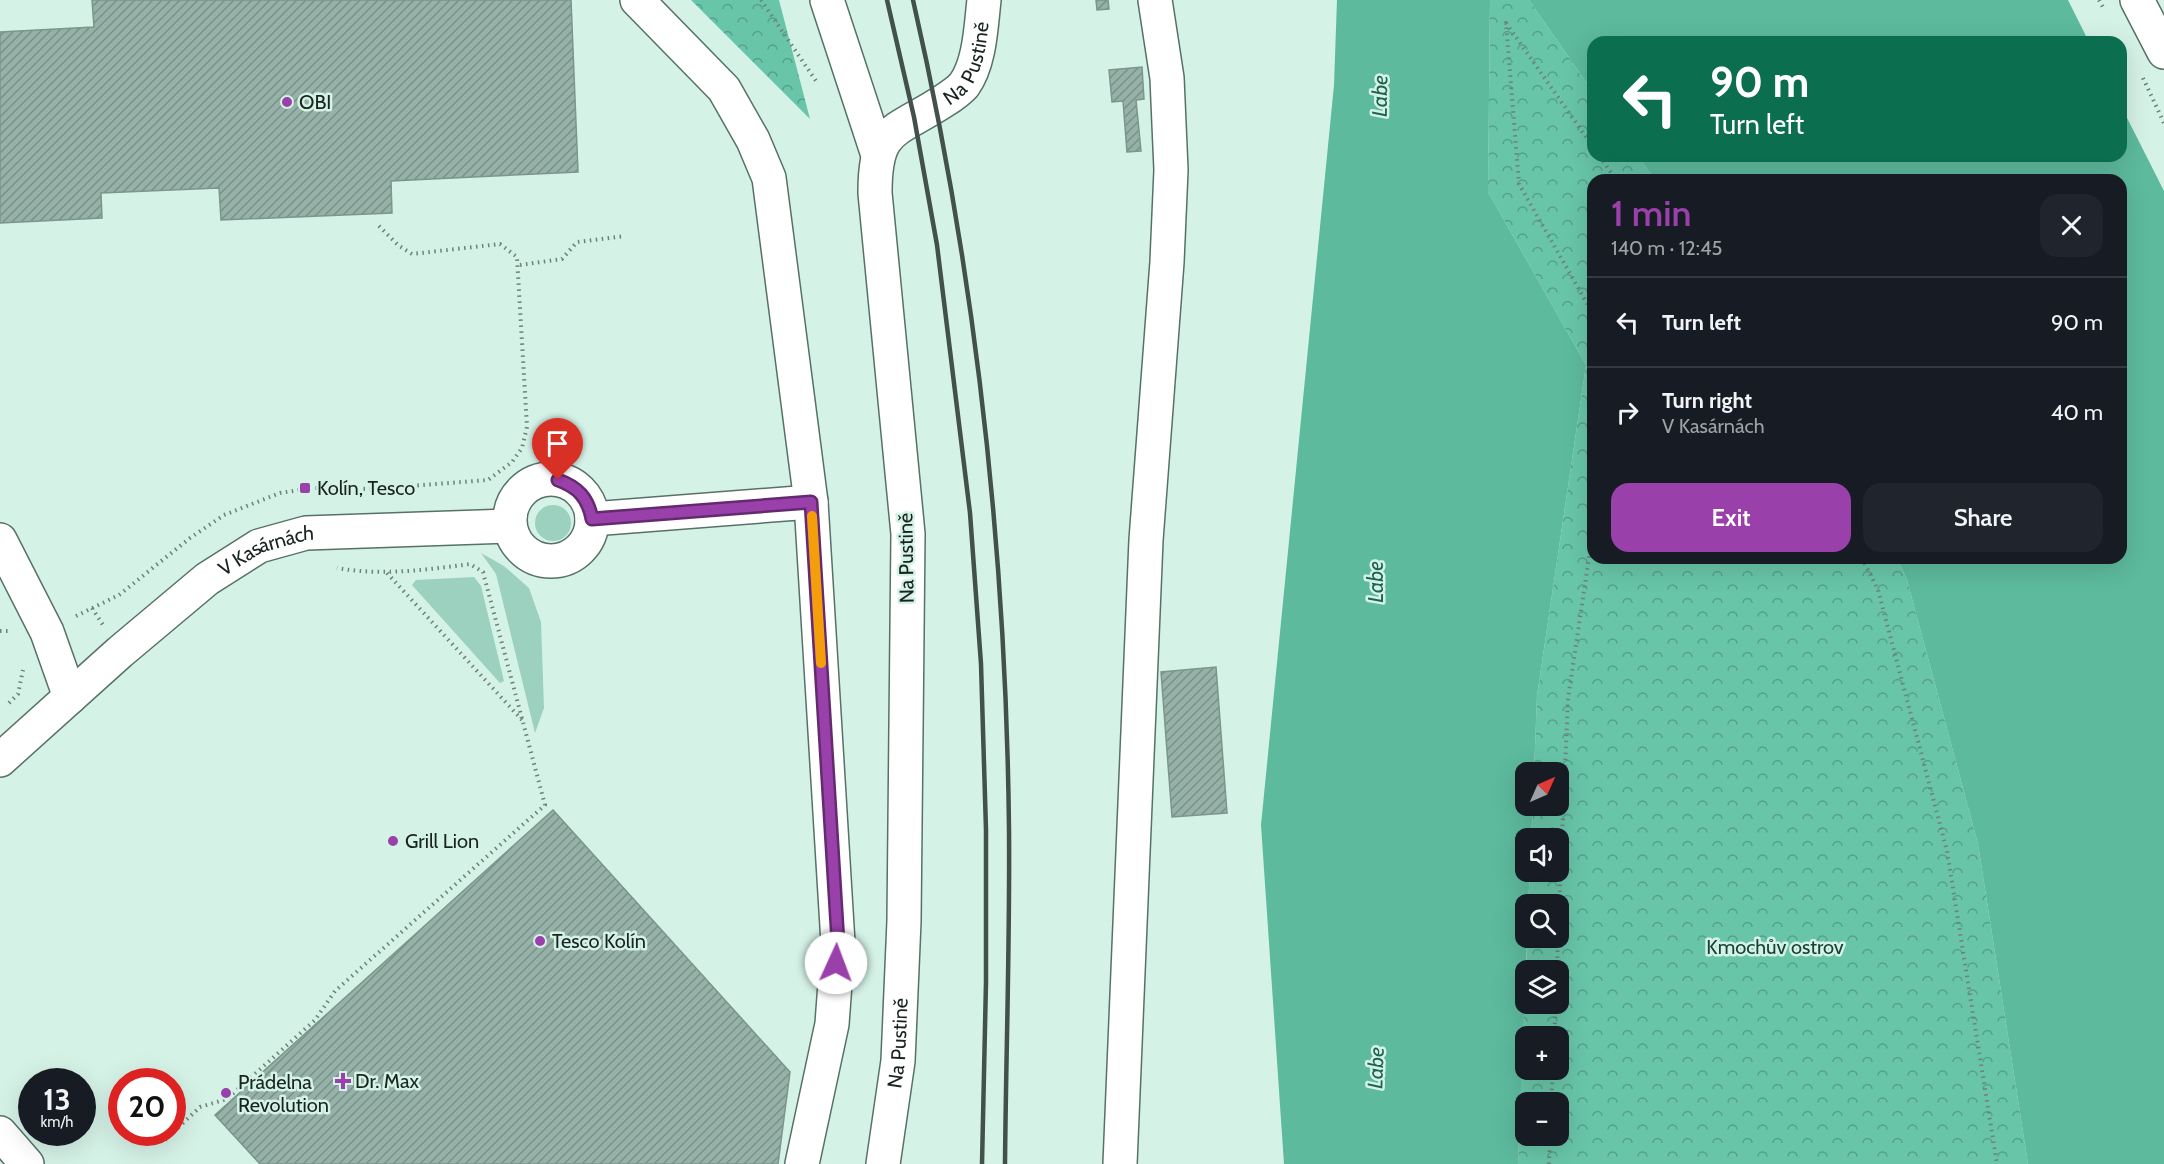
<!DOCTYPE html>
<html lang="en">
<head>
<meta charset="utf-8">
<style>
	body { margin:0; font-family:Cabin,sans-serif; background:#20242c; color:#f1f3f6; height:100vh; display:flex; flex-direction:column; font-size:22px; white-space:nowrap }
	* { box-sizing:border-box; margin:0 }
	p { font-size:20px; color:#9ea1a6 }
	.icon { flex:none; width:33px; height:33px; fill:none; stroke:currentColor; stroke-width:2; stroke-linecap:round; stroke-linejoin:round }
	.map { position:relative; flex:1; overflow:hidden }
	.drawer { position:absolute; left:1587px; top:174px; width:540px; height:390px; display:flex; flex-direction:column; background:#171b24; border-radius:18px; box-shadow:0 6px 24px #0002 }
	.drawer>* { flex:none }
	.banner { position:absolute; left:1587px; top:36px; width:540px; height:126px; border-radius:18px; box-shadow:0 6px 24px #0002; background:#0b6e4f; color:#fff; overflow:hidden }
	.needle { width:39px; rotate:45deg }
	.tools { position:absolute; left:1515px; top:762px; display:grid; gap:12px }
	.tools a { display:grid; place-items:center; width:54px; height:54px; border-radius:12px; background:#171b24; box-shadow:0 6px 24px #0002; font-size:30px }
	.speed { position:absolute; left:18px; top:1068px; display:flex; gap:12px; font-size:30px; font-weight:700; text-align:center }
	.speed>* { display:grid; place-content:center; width:78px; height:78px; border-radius:50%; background:#171b24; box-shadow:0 6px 24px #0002; line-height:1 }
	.speed small { font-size:15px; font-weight:400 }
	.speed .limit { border:9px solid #d22; background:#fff; color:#111 }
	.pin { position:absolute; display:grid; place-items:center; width:51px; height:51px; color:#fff; margin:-62px -26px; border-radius:50% 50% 50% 0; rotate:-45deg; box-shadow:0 0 6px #0007 }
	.pin .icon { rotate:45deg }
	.me { position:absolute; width:66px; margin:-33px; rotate:2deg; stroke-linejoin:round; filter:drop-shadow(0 0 4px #0008) }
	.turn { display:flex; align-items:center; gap:21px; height:126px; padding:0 24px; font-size:27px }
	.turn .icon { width:78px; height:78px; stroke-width:2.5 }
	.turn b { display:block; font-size:42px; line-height:51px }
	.round { display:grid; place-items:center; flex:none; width:63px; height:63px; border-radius:18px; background:#20242c }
	.summary { display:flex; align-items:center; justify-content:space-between; height:102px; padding:0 24px }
	h1 { font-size:36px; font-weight:600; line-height:45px; color:#9a40ab }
	.primary-button { display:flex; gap:12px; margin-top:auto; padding:12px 24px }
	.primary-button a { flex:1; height:69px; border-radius:18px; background:#9a40ab; color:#fff; font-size:24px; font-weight:600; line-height:69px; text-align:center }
	.primary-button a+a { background:#20242c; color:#f1f3f6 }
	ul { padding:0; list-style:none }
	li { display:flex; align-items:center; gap:18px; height:90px; padding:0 24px; border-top:2px solid #363941 }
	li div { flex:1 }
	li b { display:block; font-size:22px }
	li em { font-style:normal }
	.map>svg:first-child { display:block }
	.grass { fill:#9bd1be }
	.forest { fill:url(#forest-crowns); fill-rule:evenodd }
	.water { fill:#5dba9d }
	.building { fill:url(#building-hatch); stroke:#7b968c; stroke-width:1.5 }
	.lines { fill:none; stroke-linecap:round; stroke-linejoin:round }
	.minor-casing { stroke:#577168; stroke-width:36 }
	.path { stroke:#6e817a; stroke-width:4; stroke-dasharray:1.5 4.5; stroke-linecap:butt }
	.minor { stroke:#fff; stroke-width:33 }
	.rail { stroke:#42514c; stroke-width:4.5 }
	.route-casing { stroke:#642a6f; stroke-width:15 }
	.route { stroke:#9a40ab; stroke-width:10 }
	.slow { stroke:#f59e0b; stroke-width:10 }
	.poi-dot { fill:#9a40ab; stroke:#d5f2e7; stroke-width:2 }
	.labels { text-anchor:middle; stroke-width:5; stroke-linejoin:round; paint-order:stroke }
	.street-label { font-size:20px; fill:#192320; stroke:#d5f2e7 }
	.poi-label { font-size:20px; fill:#192320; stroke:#d5f2e7; text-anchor:start }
	.park-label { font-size:20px; fill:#174135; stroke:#d5f2e7 }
	.water-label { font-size:21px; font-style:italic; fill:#1c6450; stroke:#d5f2e7 }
</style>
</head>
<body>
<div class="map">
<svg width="2164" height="1164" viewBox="0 0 2164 1164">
	<defs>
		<pattern id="forest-crowns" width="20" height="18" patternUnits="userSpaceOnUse" patternTransform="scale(1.5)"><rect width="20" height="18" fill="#68c5a8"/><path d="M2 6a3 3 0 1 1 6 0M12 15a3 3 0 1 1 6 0" fill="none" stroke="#55a088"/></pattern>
		<pattern id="building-hatch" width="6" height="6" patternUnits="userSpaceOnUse" patternTransform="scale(1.5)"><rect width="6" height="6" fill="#96b2a8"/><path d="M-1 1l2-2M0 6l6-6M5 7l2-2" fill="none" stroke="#7a9088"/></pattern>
	</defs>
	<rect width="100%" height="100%" fill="#d5f2e7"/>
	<g class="grass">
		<circle cx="553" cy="523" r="18"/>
		<path d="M481,553L504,566L529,588L541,622L544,708L535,733L496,574Z"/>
		<path d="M474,577L481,586L504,681L500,683L412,585L416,580Z"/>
	</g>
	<g class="forest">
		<path d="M691,0H779L810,119Z"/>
		<path d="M1490,0H1529L1593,92V156H1638L1655,180H1593V558H1897L1907,580L1978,844L2028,1164H1518L1525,976L1526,1004H1558V970H1526L1527,938H1558V904H1528L1530,872H1558V838H1531L1533,806H1558V772H1534L1537,696L1586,365L1488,192ZM1526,1036H1558V1070H1526ZM1526,1102H1558V1136H1526Z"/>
	</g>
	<g class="water">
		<path d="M1337,0H1490L1488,192L1586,365L1537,696L1534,772H1526V806H1533L1531,838H1526V872H1530L1528,904H1526L1527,938L1518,1164H1284L1261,825L1334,85Z"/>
		<path d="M1529,0H2068L2089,42H1593V92Z"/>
		<path d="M2121,106L2164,191V1164H2028L1978,844L1907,580L1897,558H2121V180H1655L1638,156H2121Z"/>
	</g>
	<g class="building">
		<path d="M92,0H571L578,172L391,181L392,213L221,220L219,188L101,193L102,218L0,223V32L94,27Z"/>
		<path d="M1096,0H1108L1109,9L1097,10Z"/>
		<path d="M1142,67L1144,99L1136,100L1141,151L1127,152L1123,101L1112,102L1109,70Z"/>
		<path d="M1216,667L1227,813L1172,817L1161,672Z"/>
		<path d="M553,810L790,1072L778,1164H260L215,1115Z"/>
	</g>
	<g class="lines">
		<defs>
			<g id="minor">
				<path d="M637,0L724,89L753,140L769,178L811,502"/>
				<path d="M827,0L878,155"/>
				<path d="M2137,0L2164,52"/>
				<circle cx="551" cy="520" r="41"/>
				<path d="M592,519L811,502L838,943L832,1024L802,1164"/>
				<path d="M0,540L47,632L70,697"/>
				<path id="s1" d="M0,760L120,652L207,579L259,546L306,533L509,526"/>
				<path d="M0,1133L27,1164"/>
				<path id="s2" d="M883,1164L898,1061L904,921L908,534L875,193C875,127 894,133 942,102C950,97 958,92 964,85C980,63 981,26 984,0"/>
				<path d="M1120,1164L1146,540L1167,262L1171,170L1167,78L1155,0"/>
			</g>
		</defs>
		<use href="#minor" class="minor-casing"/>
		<g class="path">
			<path d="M761,0L816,81"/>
			<path d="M2099,0L2104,9"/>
			<path d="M2143,78L2164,123"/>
			<path d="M1593,147L1506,23L1519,184L1593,314"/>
			<path d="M1600,156L1616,180"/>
			<path d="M520,265L562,259L577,242L625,236"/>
			<path d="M1862,558L1878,590L1947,851L1997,1164"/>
			<path d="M387,573L522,720"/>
			<path d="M92,608L103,625"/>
			<path d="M76,616L119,595L190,538L224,515L280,493L312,488L371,489L488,480L512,462L522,448L527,427L517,257L500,244L412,254L398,245L376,223"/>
			<path d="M0,631H9"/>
			<path d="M9,703L18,694L23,670"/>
			<path d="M1558,934L1568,699L1593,530"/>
			<path d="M1557,970L1558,938"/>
			<path d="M1554,1036L1556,1004"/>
			<path d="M1551,1102L1553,1070"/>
			<path d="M165,1140L200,1107L227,1099L315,1020L335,991L545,805L483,572L470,564C425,570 382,576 337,568"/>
			<path d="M1549,1164L1550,1136"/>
		</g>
		<use href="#minor" class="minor"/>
		<g class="rail">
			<path d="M887,0L914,117L937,245L970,513L981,664L986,830V982L982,1164"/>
			<path d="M913,0C975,271 1006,551 1009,829C1010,940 1006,1052 1005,1164"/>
		</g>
	</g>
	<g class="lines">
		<defs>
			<path id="route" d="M558,480C578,487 588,498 592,519L811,502L838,943L836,963"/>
		</defs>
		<use href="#route" class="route-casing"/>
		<use href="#route" class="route"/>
		<path class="slow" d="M812,516L821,663"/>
	</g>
	<g class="poi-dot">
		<circle cx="287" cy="102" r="6"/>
		<rect x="299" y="482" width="12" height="12" rx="3"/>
		<circle cx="393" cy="841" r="6"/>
		<circle cx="540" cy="941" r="6"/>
		<path d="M340 1072h6v6h6v6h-6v6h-6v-6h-6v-6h6z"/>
		<circle cx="226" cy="1093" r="6"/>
	</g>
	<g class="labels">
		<g class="street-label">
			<text dy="7" stroke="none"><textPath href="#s2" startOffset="1146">Na Pustině</textPath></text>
			<text dy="7" stroke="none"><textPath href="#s1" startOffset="342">V Kasárnách</textPath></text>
			<text transform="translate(906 558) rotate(-91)" y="7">Na Pustině</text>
			<text dy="7" stroke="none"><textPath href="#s2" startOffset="122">Na Pustině</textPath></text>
		</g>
		<g class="poi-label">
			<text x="299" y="109">OBI</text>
			<text x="317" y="495">Kolín, Tesco</text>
			<text x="405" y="848">Grill Lion</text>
			<text x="552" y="948">Tesco Kolín</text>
			<text x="355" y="1088">Dr. Max</text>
			<text x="238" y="1089">Prádelna<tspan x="238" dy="23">Revolution</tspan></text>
		</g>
		<g class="park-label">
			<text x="1775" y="954">Kmochův ostrov</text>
		</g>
		<g class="water-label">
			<text transform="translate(1380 96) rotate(-89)" y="7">Labe</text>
			<text transform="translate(1376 582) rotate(-90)" y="7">Labe</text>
			<text transform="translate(1376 1068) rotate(-88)" y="7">Labe</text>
		</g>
	</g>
</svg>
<div class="tools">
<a><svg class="needle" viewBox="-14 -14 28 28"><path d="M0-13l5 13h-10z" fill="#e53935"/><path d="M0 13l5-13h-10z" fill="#9ea1a6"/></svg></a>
<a><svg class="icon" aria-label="sound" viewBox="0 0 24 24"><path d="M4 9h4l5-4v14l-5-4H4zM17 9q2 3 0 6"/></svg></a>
<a><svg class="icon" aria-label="search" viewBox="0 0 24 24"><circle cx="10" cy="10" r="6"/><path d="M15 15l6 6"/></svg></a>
<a><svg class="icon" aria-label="layers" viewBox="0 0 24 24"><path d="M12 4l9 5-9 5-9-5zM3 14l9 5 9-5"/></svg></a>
<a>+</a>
<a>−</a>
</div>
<div class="speed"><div>13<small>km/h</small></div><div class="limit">20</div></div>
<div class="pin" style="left:558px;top:480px;background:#d93025"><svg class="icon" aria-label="arrive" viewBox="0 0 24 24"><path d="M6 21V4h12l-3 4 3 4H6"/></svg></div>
<svg class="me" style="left:836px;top:963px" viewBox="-20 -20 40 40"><circle r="19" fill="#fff"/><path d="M0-13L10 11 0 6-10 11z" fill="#9a40ab"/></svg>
<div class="banner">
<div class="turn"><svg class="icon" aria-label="left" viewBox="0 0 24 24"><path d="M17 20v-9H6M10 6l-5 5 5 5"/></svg><div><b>90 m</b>Turn left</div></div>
</div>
<section class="drawer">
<div class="summary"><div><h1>1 min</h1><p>140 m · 12:45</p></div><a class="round"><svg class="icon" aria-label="close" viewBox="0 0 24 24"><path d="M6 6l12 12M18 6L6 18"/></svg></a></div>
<ul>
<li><svg class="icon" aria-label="left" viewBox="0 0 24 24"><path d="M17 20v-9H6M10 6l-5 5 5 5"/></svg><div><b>Turn left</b></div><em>90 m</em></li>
<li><svg class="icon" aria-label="right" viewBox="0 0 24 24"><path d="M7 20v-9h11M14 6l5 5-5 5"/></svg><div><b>Turn right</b><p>V Kasárnách</p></div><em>40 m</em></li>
</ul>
<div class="primary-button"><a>Exit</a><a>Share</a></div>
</section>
</div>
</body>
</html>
